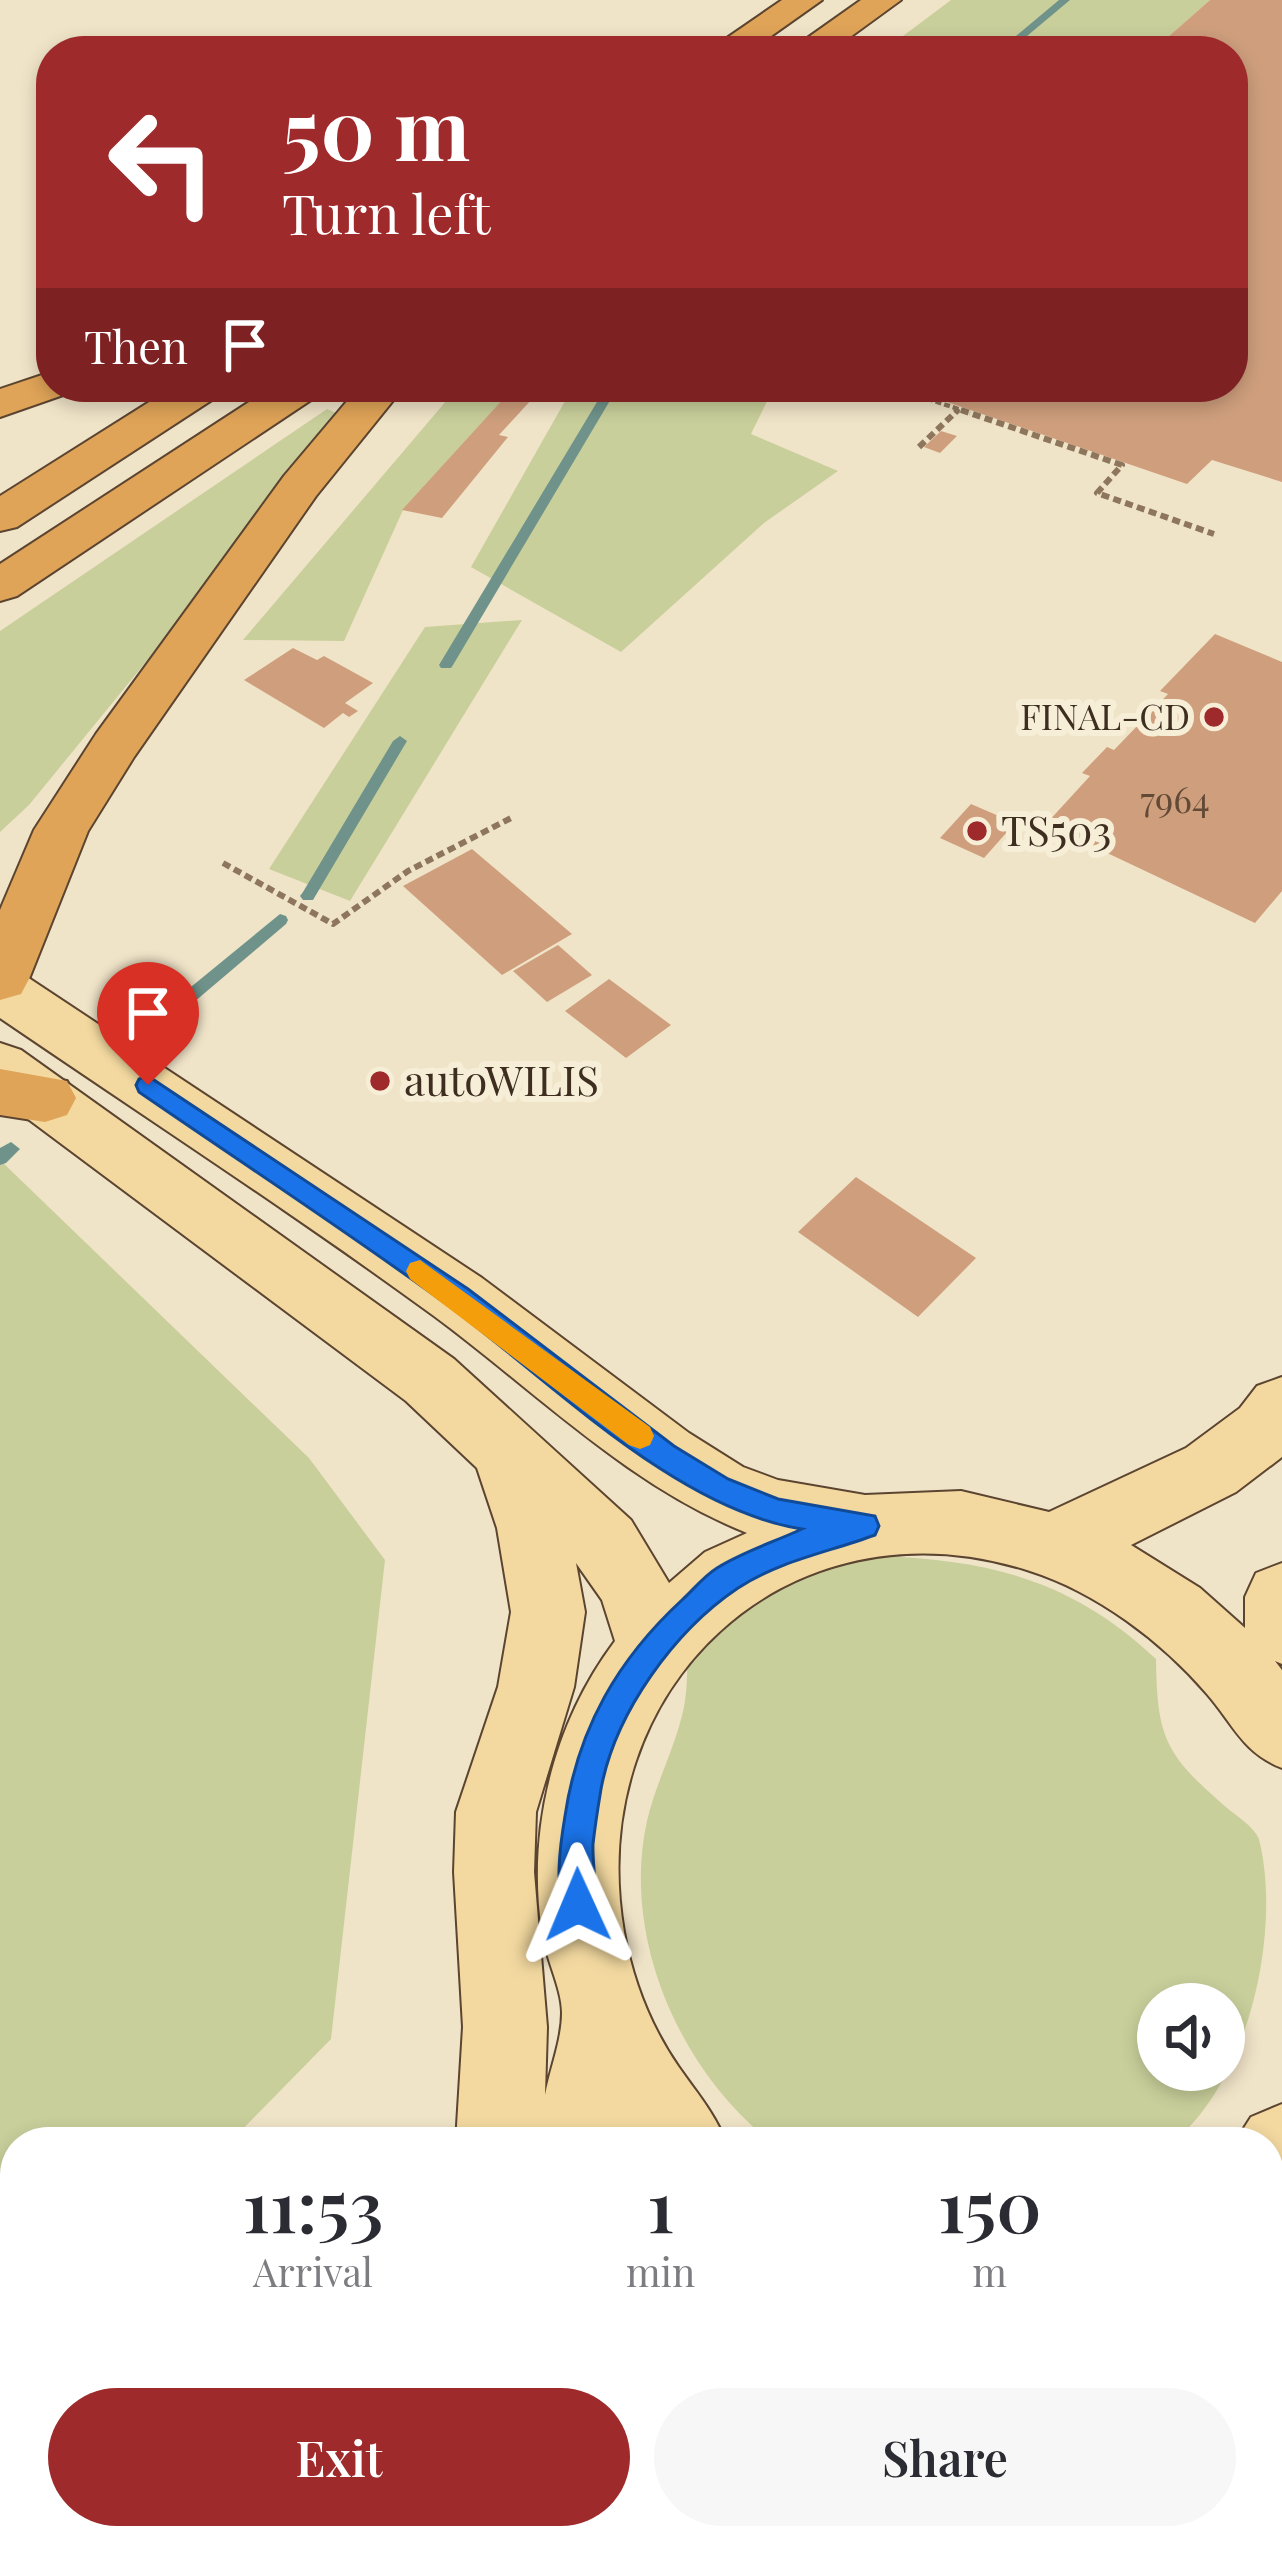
<!DOCTYPE html>
<html lang="en">
<head>
<meta charset="utf-8">
<style>
	body { margin:0; font-family:"Playfair Display",serif; background:#f7f7f7; color:#2b2b33; height:100vh; display:flex; flex-direction:column; font-size:45px; white-space:nowrap }
	* { box-sizing:border-box; margin:0 }
	p { font-size:39px; color:#7c7c81 }
	.icon { flex:none; width:66px; height:66px; fill:none; stroke:currentColor; stroke-width:2; stroke-linecap:round; stroke-linejoin:round }
	.map { position:relative; flex:1; overflow:hidden }
	.drawer { position:absolute; left:0px; top:2127px; width:1284px; height:423px; display:flex; flex-direction:column; background:#fff; border-radius:48px 48px 0 0; box-shadow:0 6px 18px #0003 }
	.drawer>* { flex:none }
	.banner { position:absolute; left:36px; top:36px; width:1212px; height:366px; border-radius:48px; box-shadow:0 6px 18px #0003; background:#9e2a2b; color:#fff; overflow:hidden }
	.controls { position:absolute; left:1137px; top:1983px; display:grid; gap:24px }
	.controls a { display:grid; place-items:center; width:108px; height:108px; border-radius:50%; background:#fff; box-shadow:0 6px 18px #0003; font-size:60px }
	.pin { position:absolute; display:grid; place-items:center; width:102px; height:102px; color:#fff; margin:-123px -51px; border-radius:50% 50% 50% 0; rotate:-45deg; box-shadow:0 0 12px #0007 }
	.pin .icon { rotate:45deg }
	.me { position:absolute; width:132px; margin:-66px; rotate:359deg; stroke-linejoin:round; filter:drop-shadow(0 0 9px #0008) }
	.turn { display:flex; align-items:center; gap:42px; height:252px; padding:0 48px; font-size:54px }
	.turn .icon { width:156px; height:156px; stroke-width:2.5 }
	.turn b { display:block; font-size:84px; line-height:102px }
	.then { display:flex; align-items:center; height:114px; padding:0 48px; background:#0003; gap:24px; font-size:45px }
	.eta { display:flex; justify-content:space-evenly; align-items:center; height:204px; text-align:center }
	.eta b { font-size:72px; font-weight:600; line-height:84px }
	.button { display:flex; gap:24px; margin-top:auto; padding:24px 48px }
	.button a { flex:1; height:138px; border-radius:72px; background:#9e2a2b; color:#fff; font-size:48px; font-weight:600; line-height:138px; text-align:center }
	.button a+a { background:#f7f7f7; color:#2b2b33 }
	.map>svg:first-child { display:block }
	.green { fill:#c9cf9b; fill-rule:evenodd }
	.lines { fill:none; stroke-linecap:round; stroke-linejoin:round }
	.stream { fill:#6f938a; fill-rule:evenodd }
	.building { fill:#cf9f7d }
	.major-casing { stroke:#5b4430; stroke-width:4 }
	.highway-casing { stroke:#5b4430; stroke-width:4 }
	.path-far1 { stroke:#8d765c; stroke-width:4.5; stroke-dasharray:6 3; stroke-linecap:butt }
	.path { stroke:#8d765c; stroke-width:6; stroke-dasharray:8 4.5; stroke-linecap:butt }
	.major { fill:#f3d9a0; fill-rule:evenodd }
	.highway { fill:#e0a458; fill-rule:evenodd }
	.route { fill:#1a73e8; stroke:#114b97; stroke-width:3 }
	.slow { fill:#f59e0b }
	.poi-dot { fill:#9e2a2b; stroke:#f7eed8; stroke-width:4.5 }
	.labels { text-anchor:middle; stroke-width:12; stroke-linejoin:round; paint-order:stroke }
	.far-poi-label { font-size:36px; fill:#3d2e20; stroke:#f7eed8; text-anchor:end }
	.number-label { font-size:36px; fill:#624a37 }
	.poi-label { font-size:42px; fill:#3d2e20; stroke:#f7eed8; text-anchor:start }
</style>
</head>
<body>
<div class="map">
<svg width="1282" height="2549" viewBox="0 0 1282 2549">
	<rect width="100%" height="100%" fill="#f0e4c8"/>
	<g class="green">
		<path d="M951,0H1210L1152,51H883Z"/>
		<path d="M458,387H514L403,510L344,641L243,640Z"/>
		<path d="M573,387H774L751,434L838,471L764,523L621,652L471,567Z"/>
		<path d="M327,409L346,417L29,805L0,832V631Z"/>
		<path d="M522,620L350,901L269,869L425,627Z"/>
		<path d="M0,1160L309,1458L385,1560L331,2039L230,2142H15V2361L0,2376Z"/>
		<path d="M878,1556C990,1560 1072,1580 1156,1659C1157,1739 1166,1755 1227,1808C1237,1816 1254,1827 1259,1839C1282,1931 1249,2081 1173,2142H771C680,2071 621,1937 647,1821C656,1782 676,1746 684,1707C688,1686 687,1663 688,1642L808,1570ZM1158,2004H1224V2070H1158Z"/>
	</g>
	<g class="lines">
		<g class="stream">
			<path d="M1059,0H1070L1009,51H998Z"/>
			<path d="M606,387H618L453,665L451,668H441L439,665Z"/>
			<path d="M400,736L407,741L313,900H303L300,896L303,892L393,741Z"/>
			<path d="M280,914L286,916L288,920L286,924L187,1008H175L173,1004L175,1000Z"/>
			<path d="M11,1142L20,1149L6,1163L0,1165V1148Z"/>
		</g>
	</g>
	<g class="building">
		<path d="M1210,0H1282V482L1212,460L1187,484L906,388L1233,387V51H1152Z"/>
		<path d="M514,387H543L499,435L508,437L442,518L402,510Z"/>
		<path d="M941,431L957,436L940,453L924,447Z"/>
		<path d="M1215,634L1282,662V891L1255,923L1046,824L1090,776L1082,773L1107,747L1114,750L1168,694L1160,691Z"/>
		<path d="M293,648L317,660L324,656L373,683L345,703L358,711L349,717L343,713L324,728L244,680Z"/>
		<path d="M971,804L1015,823L984,858L940,838Z"/>
		<path d="M472,849L572,934L502,975L403,886Z"/>
		<path d="M558,945L592,975L547,1002L513,971Z"/>
		<path d="M609,979L671,1025L626,1058L565,1011Z"/>
		<path d="M856,1177L976,1258L918,1317L798,1232Z"/>
	</g>
	<g class="lines">
		<defs>
			<g id="major">
				<path d="M0,967L21,973L482,1278L689,1433L743,1467L778,1480L865,1495L961,1491L1049,1512L1186,1448L1240,1408L1257,1386L1282,1377V1457L1236,1492L1131,1545L1200,1588L1245,1628V1597L1256,1573L1282,1563V1664L1275,1661L1282,1670V1768C1242,1752 1234,1725 1207,1694C1162,1641 1096,1592 1030,1571C788,1493 582,1688 624,1932C633,1981 650,2025 678,2066C696,2092 714,2112 726,2142H456L463,2027L454,1872L456,1812L498,1687L511,1612L497,1528L477,1468L406,1401L0,1098V1043L21,1050L454,1359L631,1520L669,1583L705,1552L747,1533C627,1485 537,1392 434,1316C293,1213 145,1117 0,1018ZM576,1563L602,1600L615,1641C553,1724 527,1830 542,1932C545,1957 562,1988 562,2013C562,2039 550,2069 545,2095L547,2027L534,1872L536,1812L574,1687L585,1612Z"/>
				<path d="M1282,2104V2205L1269,2210V2142H1235L1251,2117Z"/>
				<path d="M1282,2311V2408L1269,2414V2317Z"/>
				<path d="M251,2535H357L351,2549H245Z"/>
				<path d="M423,2535H530L524,2549H417Z"/>
			</g>
			<g id="highway">
				<path d="M782,0H822L750,51H708Z"/>
				<path d="M861,0H901L831,51H789Z"/>
				<path d="M51,372V387H72L66,394L0,417V389Z"/>
				<path d="M173,387H225L218,396L17,527L0,531V496Z"/>
				<path d="M272,387H324L317,396L17,596L0,601V564Z"/>
				<path d="M359,387H404L316,496L134,757L88,831L29,979L21,994L0,1000V910L34,830L96,734L284,476Z"/>
				<path d="M0,1069L67,1081L76,1098L67,1115L45,1122L0,1115Z"/>
			</g>
		</defs>
		<use href="#major" class="major-casing"/>
		<use href="#highway" class="highway-casing"/>
		<g class="path-far1">
			<path d="M893,387L970,413"/>
			<path d="M955,413L959,409"/>
		</g>
		<g class="path">
			<path d="M961,410L1122,465L1097,493L1214,534"/>
			<path d="M919,447L958,410"/>
			<path d="M223,863L333,924L408,871L511,818"/>
		</g>
		<use href="#major" class="major"/>
		<use href="#highway" class="highway"/>
	</g>
	<path class="route" d="M148,1076L468,1289L674,1446L728,1479L778,1499L875,1516L879,1526L875,1535C829,1552 779,1561 738,1588C674,1631 615,1713 601,1789C598,1807 595,1826 593,1844C592,1869 600,1894 590,1917L578,1922L566,1917C554,1888 560,1846 565,1816C578,1728 618,1659 682,1600C693,1590 704,1576 717,1568C742,1552 774,1542 802,1529C675,1509 551,1381 449,1306C348,1232 242,1163 139,1092L136,1085L139,1079Z"/>
	<path class="slow" d="M420,1260L650,1427L654,1436L650,1445L640,1449L629,1445L410,1279L406,1271L410,1263Z"/>
	<g class="poi-dot">
		<circle cx="1214" cy="717" r="12"/>
		<circle cx="977" cy="831" r="12"/>
		<circle cx="380" cy="1081" r="12"/>
	</g>
	<g class="labels">
		<g class="far-poi-label">
			<text x="1190" y="730">FINAL-CD</text>
		</g>
		<g class="number-label">
			<text x="1175" y="813">7964</text>
		</g>
		<g class="poi-label">
			<text x="1001" y="846">TS503</text>
			<text x="404" y="1096">autoWILIS</text>
		</g>
	</g>
</svg>
<div class="controls">
<a><svg class="icon" aria-label="sound" viewBox="0 0 24 24"><path d="M4 9h4l5-4v14l-5-4H4zM17 9q2 3 0 6"/></svg></a>
</div>
<div class="pin" style="left:148px;top:1085px;background:#d93025"><svg class="icon" aria-label="arrive" viewBox="0 0 24 24"><path d="M6 21V4h12l-3 4 3 4H6"/></svg></div>
<svg class="me" style="left:578px;top:1905px" viewBox="-20 -20 40 40"><path d="M0-17L14 15 0 8-14 15z" fill="#1a73e8" stroke="#fff" stroke-width="4"/></svg>
<div class="banner">
<div class="turn"><svg class="icon" aria-label="left" viewBox="0 0 24 24"><path d="M17 20v-9H6M10 6l-5 5 5 5"/></svg><div><b>50 m</b>Turn left</div></div>
<div class="then">Then<svg class="icon" aria-label="arrive" viewBox="0 0 24 24"><path d="M6 21V4h12l-3 4 3 4H6"/></svg></div>
</div>
<section class="drawer">
<div class="eta">
<div><b>11:53</b><p>Arrival</p></div>
<div><b>1</b><p>min</p></div>
<div><b>150</b><p>m</p></div>
</div>
<div class="button"><a>Exit</a><a>Share</a></div>
</section>
</div>
</body>
</html>
